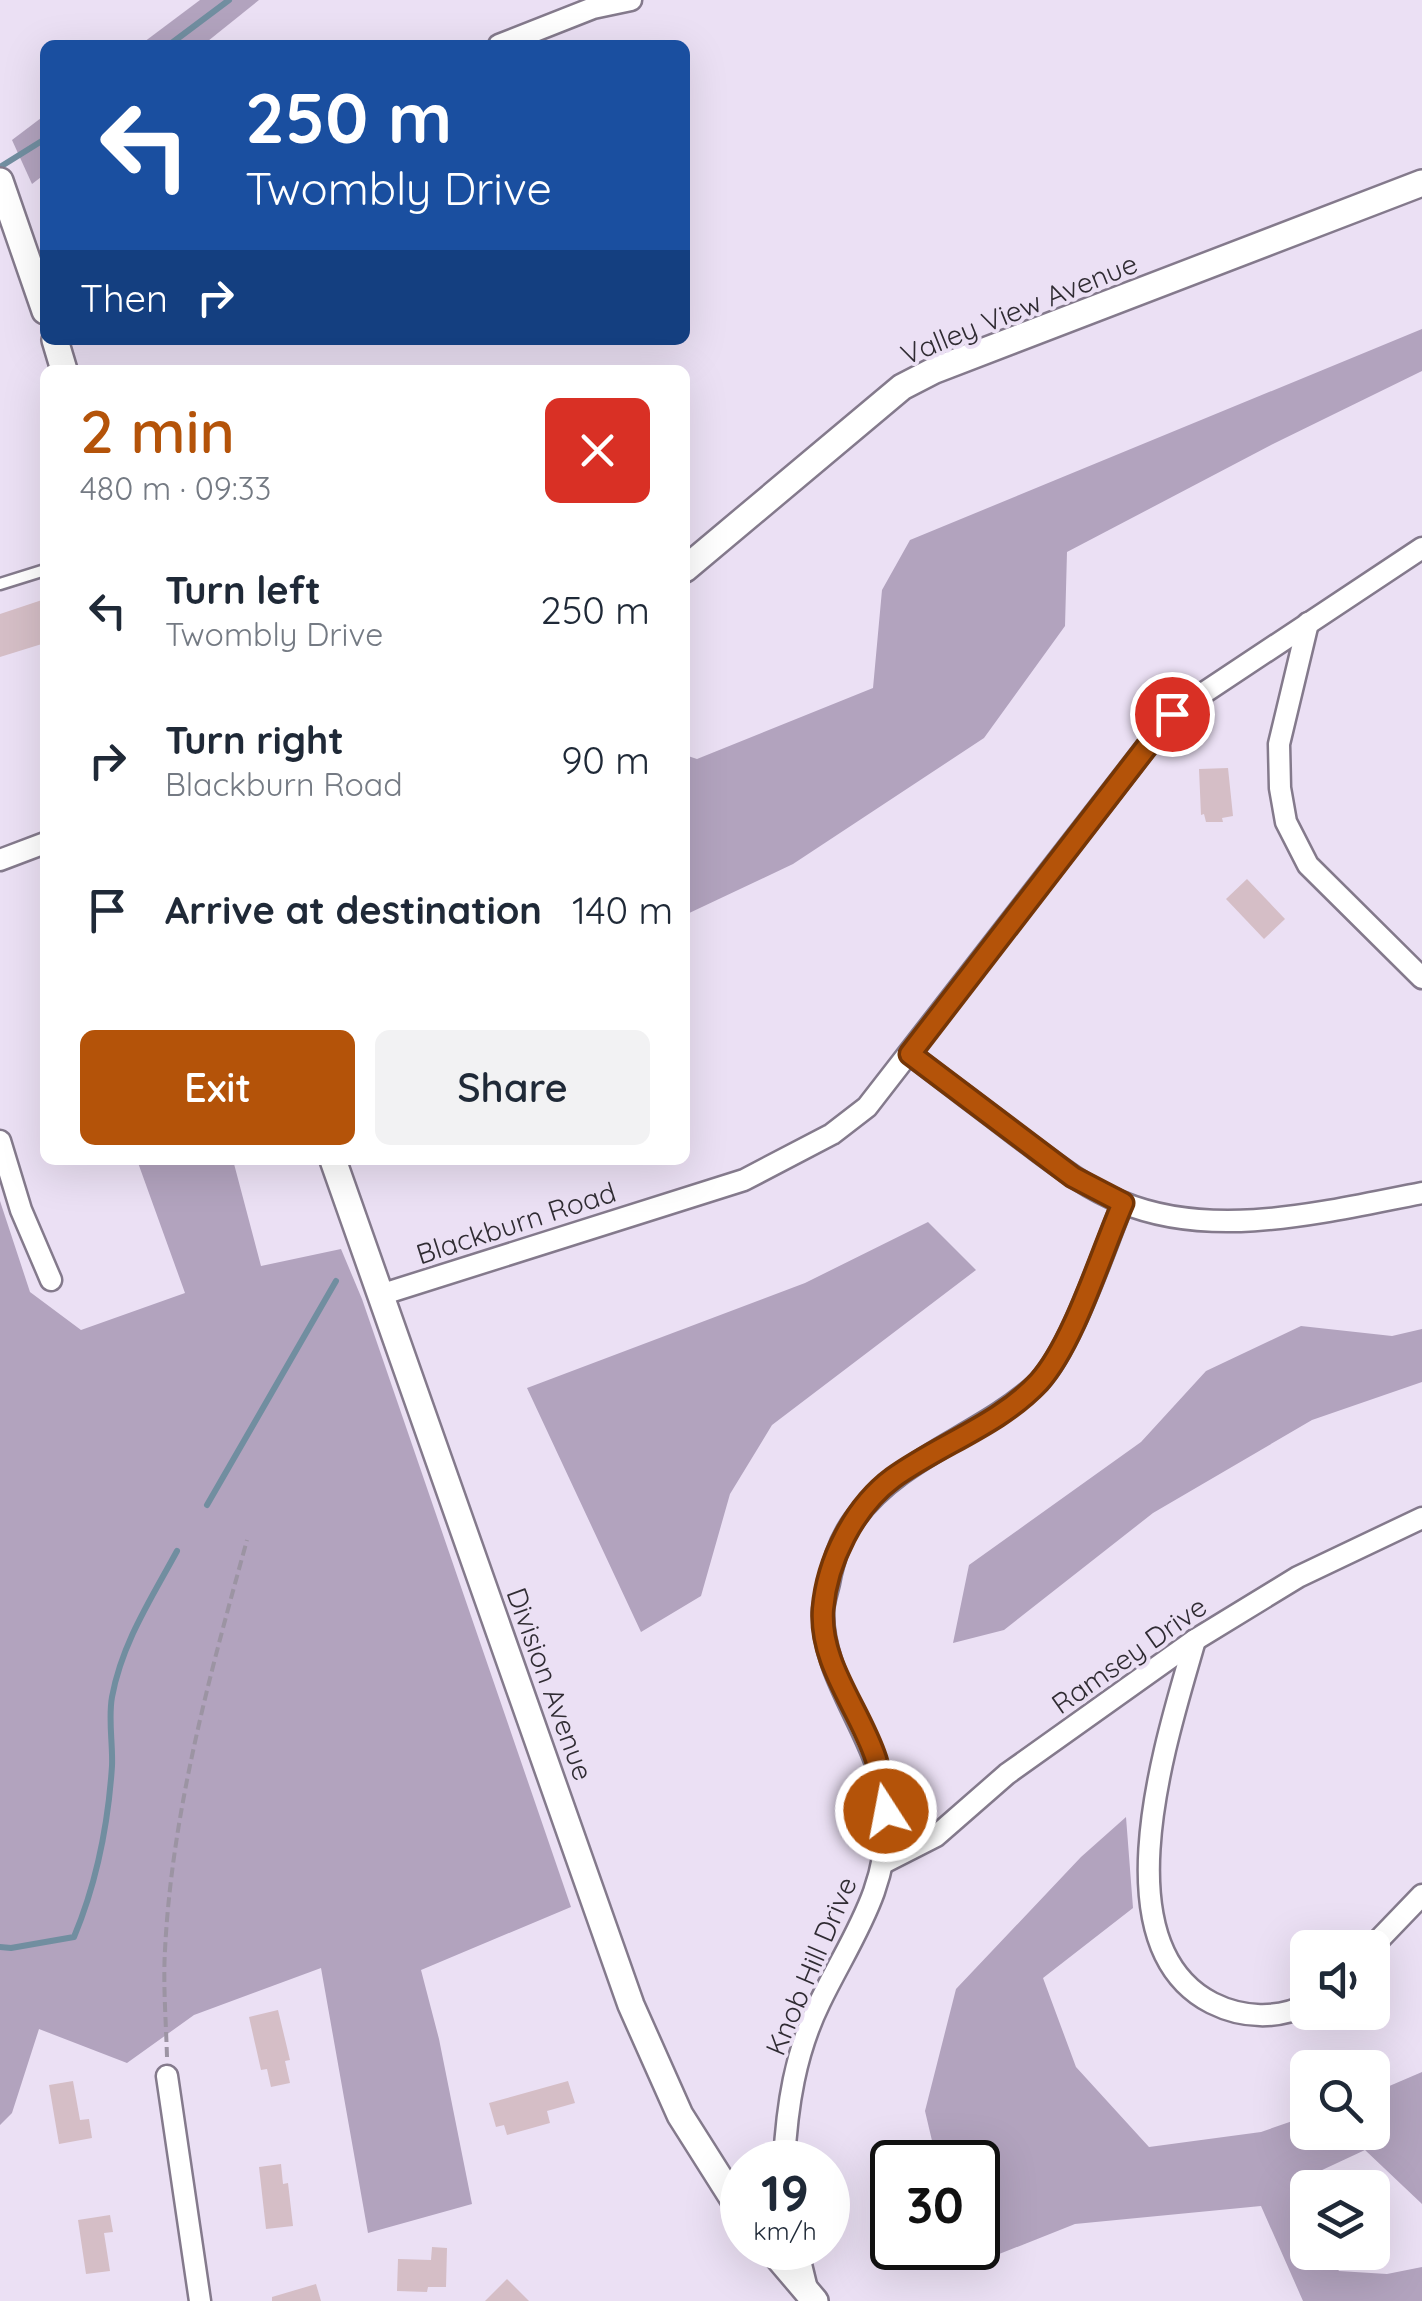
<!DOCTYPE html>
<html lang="en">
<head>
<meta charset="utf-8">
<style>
	body { margin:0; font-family:Quicksand,sans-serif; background:#f2f2f3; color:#1f2937; height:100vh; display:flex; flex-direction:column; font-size:38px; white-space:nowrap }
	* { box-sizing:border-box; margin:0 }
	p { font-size:32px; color:#747a83 }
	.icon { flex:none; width:55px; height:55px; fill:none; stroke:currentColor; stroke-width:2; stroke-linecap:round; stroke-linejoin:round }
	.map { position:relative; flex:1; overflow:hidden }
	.side { position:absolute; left:40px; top:365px; width:650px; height:800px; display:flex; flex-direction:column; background:#fff; border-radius:15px; box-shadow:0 10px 40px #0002 }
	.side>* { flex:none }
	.hud { position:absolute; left:40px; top:40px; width:650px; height:305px; border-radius:15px; box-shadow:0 10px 40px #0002; background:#1a4fa0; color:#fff; overflow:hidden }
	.tools { position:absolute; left:1290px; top:1930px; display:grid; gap:20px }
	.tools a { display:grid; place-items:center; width:100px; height:100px; border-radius:15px; background:#fff; box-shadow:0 10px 40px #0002; font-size:50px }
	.speed { position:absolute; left:720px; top:2140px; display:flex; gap:20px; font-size:50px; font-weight:700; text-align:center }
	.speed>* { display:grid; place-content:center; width:130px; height:130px; border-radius:50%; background:#fff; box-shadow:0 10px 40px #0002; line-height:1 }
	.speed small { font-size:25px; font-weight:400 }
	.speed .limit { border:5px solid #111; border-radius:15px; background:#fff; color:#111 }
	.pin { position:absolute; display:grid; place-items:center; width:85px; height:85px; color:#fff; margin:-42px; border:5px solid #fff; border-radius:50%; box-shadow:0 2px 10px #0007 }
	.me { position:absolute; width:110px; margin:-55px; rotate:349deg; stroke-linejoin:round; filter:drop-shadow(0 0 8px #0008) }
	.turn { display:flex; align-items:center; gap:35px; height:210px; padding:0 40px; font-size:45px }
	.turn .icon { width:130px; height:130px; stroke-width:2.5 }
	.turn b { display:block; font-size:70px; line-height:85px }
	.then { display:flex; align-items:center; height:95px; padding:0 40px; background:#0003; gap:20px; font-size:38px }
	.round { display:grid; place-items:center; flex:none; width:105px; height:105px; border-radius:15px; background:#f2f2f3 }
	.headline { display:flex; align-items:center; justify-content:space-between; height:170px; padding:0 40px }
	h1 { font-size:60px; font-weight:600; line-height:75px; color:#b45309 }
	.cta { display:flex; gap:20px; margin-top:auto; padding:20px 40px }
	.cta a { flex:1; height:115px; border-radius:15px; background:#b45309; color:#fff; font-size:40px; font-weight:600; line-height:115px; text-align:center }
	.cta a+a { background:#f2f2f3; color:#1f2937 }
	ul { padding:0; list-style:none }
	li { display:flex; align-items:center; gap:30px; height:150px; padding:0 40px }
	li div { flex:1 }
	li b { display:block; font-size:38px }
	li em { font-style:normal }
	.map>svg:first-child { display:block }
	.forest { fill:#b2a3be }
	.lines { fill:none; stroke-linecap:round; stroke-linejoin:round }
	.stream { stroke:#718ea0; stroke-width:6 }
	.building { fill:#d5bec6 }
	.service-casing { stroke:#847a8c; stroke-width:15 }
	.minor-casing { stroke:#847a8c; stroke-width:25 }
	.tertiary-casing { stroke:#847a8c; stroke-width:30 }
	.path { stroke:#9c94a3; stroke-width:4; stroke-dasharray:10 5; stroke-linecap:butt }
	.service { stroke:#fff; stroke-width:10 }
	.minor { stroke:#fff; stroke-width:20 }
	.tertiary { stroke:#fff; stroke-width:25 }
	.route-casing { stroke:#753606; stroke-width:25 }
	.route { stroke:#b45309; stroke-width:18 }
	.labels { text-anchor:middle; stroke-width:8; stroke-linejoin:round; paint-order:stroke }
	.street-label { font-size:28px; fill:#302c33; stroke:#ebe0f4 }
</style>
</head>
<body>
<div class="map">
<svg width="1422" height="2301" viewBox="0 0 1422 2301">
	<rect width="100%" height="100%" fill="#ebe0f4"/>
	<g class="forest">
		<path d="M200,0H259L203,45H140Z"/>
		<path d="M45,115V174L32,184L12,140Z"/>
		<path d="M1422,329V371L1275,443L1067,552L1065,626L984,738L793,864L685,915V755L697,759L873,688L882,590L910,540Z"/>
		<path d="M137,1160H233L261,1266L341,1249L362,1299L571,1907L421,1970L439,2039L472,2204L368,2233L321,1968L194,2015L127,2063L39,2029L12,2113L0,2125V1201L30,1292L81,1330L185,1293Z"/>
		<path d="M928,1222L976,1270L772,1425L730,1494L701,1596L641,1632L527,1388L805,1283Z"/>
		<path d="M1301,1326L1392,1336L1422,1329V1382L1312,1420L1153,1513L1004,1630L953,1643L969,1565L1141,1442L1206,1371Z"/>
		<path d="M1126,1817L1133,1908L1043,1978L1076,2067L1149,2147L1261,2132L1307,2116L1308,2132H1372L1373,2093L1422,2072V2204L1365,2150L1290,2185L1307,2220L1308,2252L1327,2253L1339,2271L1387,2274L1422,2267V2301H1303L1261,2206L1075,2224L964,2268L959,2248H978V2162H937L925,2111L956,1989L1081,1857Z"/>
	</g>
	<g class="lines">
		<g class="stream">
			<path d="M169,45L229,0"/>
			<path d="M0,167L45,139"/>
			<path d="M207,1505L336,1281"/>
			<path d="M0,1947L11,1948L74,1937C97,1882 108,1826 112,1766C113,1744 108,1719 112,1697C122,1643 151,1599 177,1551"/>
		</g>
	</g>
	<g class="building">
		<path d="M45,599V643L0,657V614Z"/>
		<path d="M1228,768L1233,816L1222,818L1223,822H1206L1204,814L1201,815L1199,769Z"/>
		<path d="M1247,879L1285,919L1264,939L1226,899Z"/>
		<path d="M278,2010L290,2060L285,2061L290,2083L271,2087L267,2069L261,2070L249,2017Z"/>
		<path d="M73,2081L80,2120L89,2119L92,2138L59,2144L49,2085Z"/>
		<path d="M568,2081L575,2103L547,2111L550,2123L507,2135L504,2125L496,2127L489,2103Z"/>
		<path d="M281,2164L283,2184L288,2183L293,2226L266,2229L259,2167Z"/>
		<path d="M110,2215L113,2232L104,2233L110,2271L86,2274L78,2220Z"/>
		<path d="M432,2247L447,2248L446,2287H428L427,2292L397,2291L398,2259L431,2260Z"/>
		<path d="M507,2279L529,2301H485Z"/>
		<path d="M316,2284L321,2301H272V2297Z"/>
	</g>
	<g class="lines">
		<defs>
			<path id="service" d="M0,584L45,570"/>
			<g id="minor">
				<path d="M499,45L593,8L631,0"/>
				<path d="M1308,623L1279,744L1280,788L1286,822L1308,865L1422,978"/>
				<path d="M0,860L45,843"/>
				<path d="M910,1054C946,1082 983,1109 1019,1137C1052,1161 1083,1187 1121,1202C1214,1241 1328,1211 1422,1193"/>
				<path d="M0,1141L21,1210L51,1280"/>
				<path d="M380,1295L744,1180L832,1134L867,1107L1172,714L1422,548"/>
				<path d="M1195,1640C1169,1732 1097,1944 1212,2003C1242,2018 1278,2020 1308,2004"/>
				<path d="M883,1863L936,1836L1007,1774L1195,1640L1298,1577L1422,1518"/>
				<path d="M1371,1948L1422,1895"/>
				<path d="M167,2076L200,2301"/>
				<path d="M784,2162C787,2106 795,2053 820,2002C851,1938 890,1888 886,1812C883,1740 822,1684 823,1612C823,1603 827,1592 829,1583C833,1561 841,1538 854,1520C898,1458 979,1436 1035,1386C1070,1353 1103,1251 1123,1203"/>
				<path d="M797,2248L807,2289"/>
			</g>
			<g id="tertiary">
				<path d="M0,181L45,311"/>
				<path d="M55,340L64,370"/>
				<path d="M685,569L902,387L935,370L1422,183"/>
				<path d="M333,1160L631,2005L680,2115L742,2213"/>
				<path d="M770,2248L815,2301"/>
			</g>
		</defs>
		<use href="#service" class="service-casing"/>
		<use href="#minor" class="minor-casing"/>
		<use href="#tertiary" class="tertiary-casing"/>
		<path class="path" d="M167,2057C166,2021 163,1985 165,1950C172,1811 210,1674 247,1540"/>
		<use href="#service" class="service"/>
		<use href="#minor" class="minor"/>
		<use href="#tertiary" class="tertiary"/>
	</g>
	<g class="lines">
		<defs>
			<path id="route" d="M886,1811C883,1794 881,1775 876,1759C860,1709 819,1664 823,1609C827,1561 854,1507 893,1478C940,1444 999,1425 1039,1382C1074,1343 1101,1253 1123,1203L1073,1177L910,1054L1172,714"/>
		</defs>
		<use href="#route" class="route-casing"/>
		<use href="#route" class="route"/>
	</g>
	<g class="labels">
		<g class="street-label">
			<text transform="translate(1019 309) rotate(-22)" y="10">Valley View Avenue</text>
			<text transform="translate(516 1223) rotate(-18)" y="10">Blackburn Road</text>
			<text transform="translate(1129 1655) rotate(-35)" y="10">Ramsey Drive</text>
			<text transform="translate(550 1684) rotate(70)" y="10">Division Avenue</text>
			<text transform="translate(811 1966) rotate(-67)" y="10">Knob Hill Drive</text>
		</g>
	</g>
</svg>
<div class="tools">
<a><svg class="icon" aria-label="sound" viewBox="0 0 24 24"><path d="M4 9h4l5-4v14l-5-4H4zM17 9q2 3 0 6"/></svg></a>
<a><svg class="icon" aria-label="search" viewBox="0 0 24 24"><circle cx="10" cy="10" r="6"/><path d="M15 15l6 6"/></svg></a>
<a><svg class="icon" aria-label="layers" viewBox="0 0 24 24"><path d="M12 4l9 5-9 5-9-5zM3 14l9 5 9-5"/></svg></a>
</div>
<div class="speed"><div>19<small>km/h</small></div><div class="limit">30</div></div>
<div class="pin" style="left:1172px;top:714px;background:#d93025"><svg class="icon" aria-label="arrive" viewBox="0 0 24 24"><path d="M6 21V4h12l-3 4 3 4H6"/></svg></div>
<svg class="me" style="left:886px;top:1811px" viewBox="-20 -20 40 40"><circle r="17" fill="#b45309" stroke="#fff" stroke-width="3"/><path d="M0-11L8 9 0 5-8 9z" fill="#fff"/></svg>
<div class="hud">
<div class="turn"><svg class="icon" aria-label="left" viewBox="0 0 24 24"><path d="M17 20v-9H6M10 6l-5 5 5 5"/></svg><div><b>250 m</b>Twombly Drive</div></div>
<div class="then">Then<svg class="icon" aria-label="right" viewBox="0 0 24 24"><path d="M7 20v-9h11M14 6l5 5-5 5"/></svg></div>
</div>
<section class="side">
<div class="headline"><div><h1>2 min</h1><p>480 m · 09:33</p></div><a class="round" style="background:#d93025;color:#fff"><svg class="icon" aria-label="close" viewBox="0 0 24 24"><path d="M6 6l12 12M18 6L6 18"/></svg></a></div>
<ul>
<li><svg class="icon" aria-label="left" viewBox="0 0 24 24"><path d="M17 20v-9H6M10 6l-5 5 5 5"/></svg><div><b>Turn left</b><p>Twombly Drive</p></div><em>250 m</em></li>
<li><svg class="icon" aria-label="right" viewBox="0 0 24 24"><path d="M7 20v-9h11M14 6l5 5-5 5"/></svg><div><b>Turn right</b><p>Blackburn Road</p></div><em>90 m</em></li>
<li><svg class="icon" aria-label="arrive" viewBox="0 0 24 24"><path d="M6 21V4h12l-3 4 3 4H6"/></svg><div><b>Arrive at destination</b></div><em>140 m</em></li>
</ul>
<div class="cta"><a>Exit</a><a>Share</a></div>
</section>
</div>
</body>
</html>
